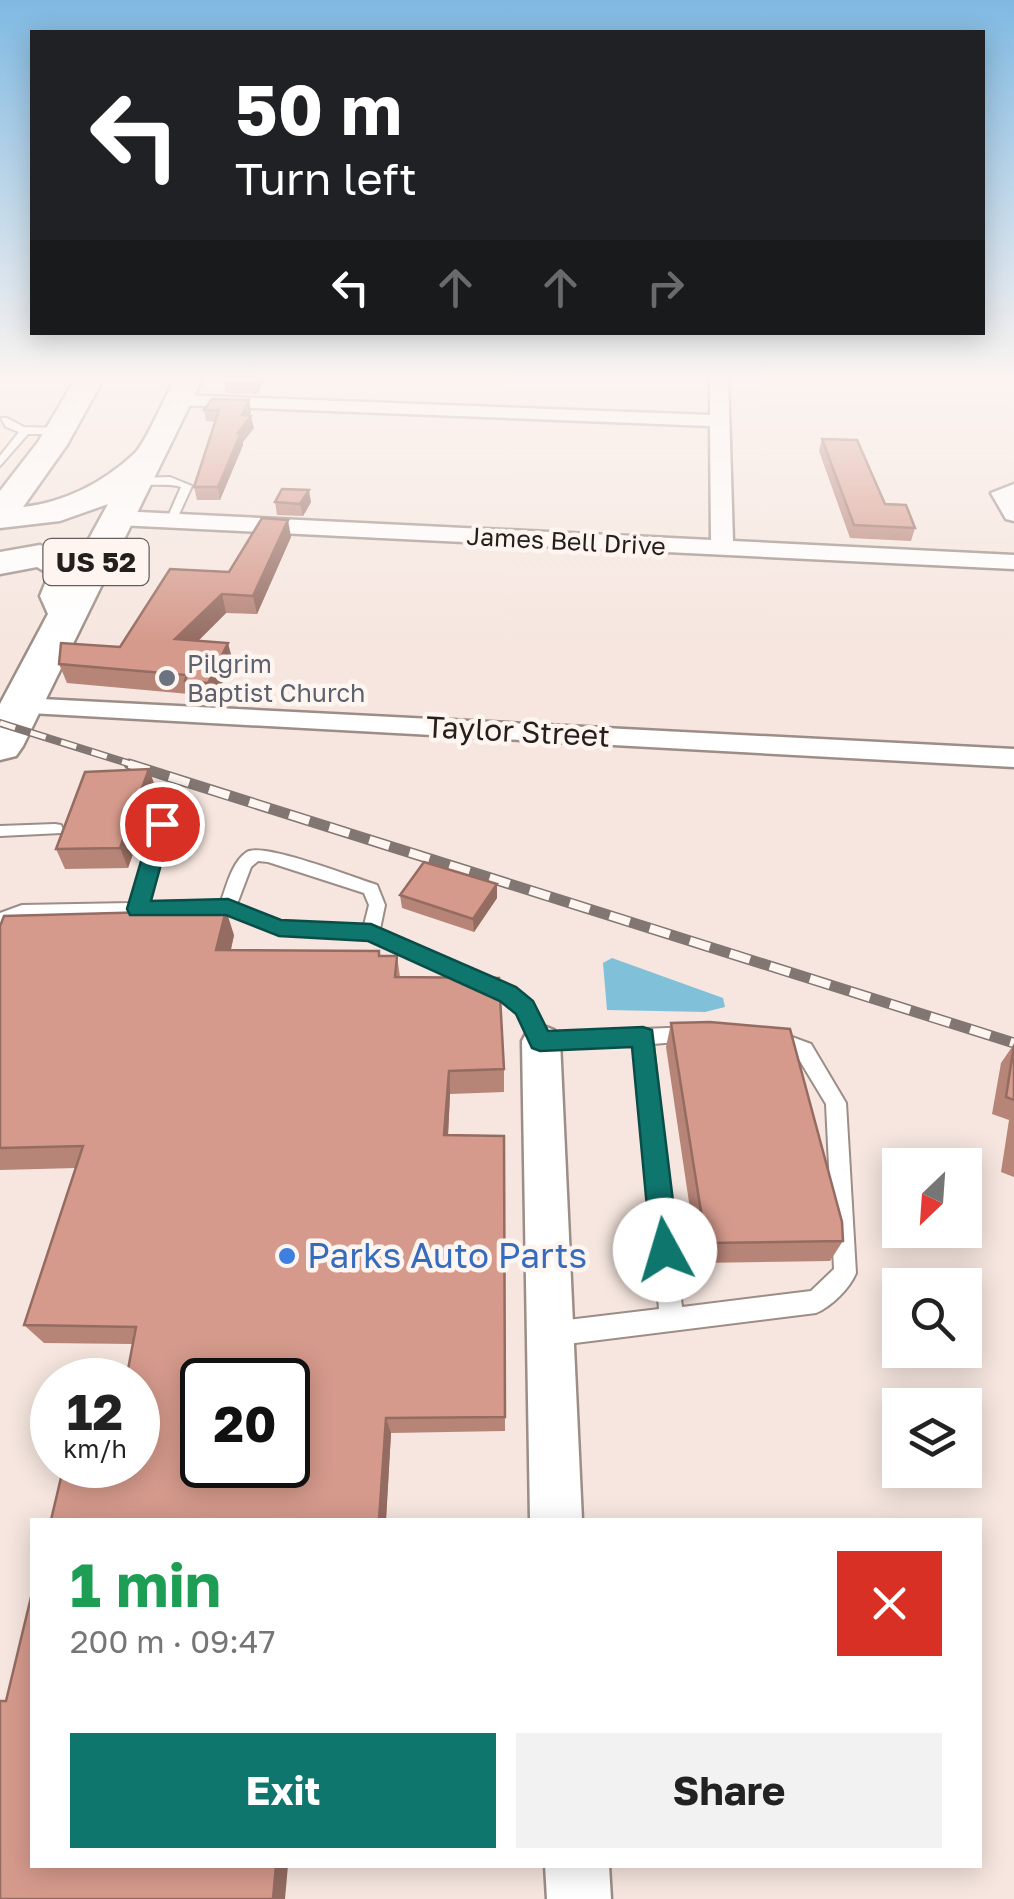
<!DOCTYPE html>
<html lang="en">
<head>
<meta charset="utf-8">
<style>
	body { margin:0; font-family:"Golos Text",sans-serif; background:#f2f2f2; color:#222; height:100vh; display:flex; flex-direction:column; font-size:38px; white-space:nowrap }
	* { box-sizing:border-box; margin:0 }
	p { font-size:32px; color:#767676 }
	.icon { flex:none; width:55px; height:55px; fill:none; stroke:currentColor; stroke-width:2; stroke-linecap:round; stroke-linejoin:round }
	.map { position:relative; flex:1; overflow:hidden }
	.side { position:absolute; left:30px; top:1518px; width:952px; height:350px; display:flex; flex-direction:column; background:#fff; border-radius:0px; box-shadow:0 5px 25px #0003 }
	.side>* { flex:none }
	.banner { position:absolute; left:30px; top:30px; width:955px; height:305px; border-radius:0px; box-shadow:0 5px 25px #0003; background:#202124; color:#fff; overflow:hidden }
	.needle { width:65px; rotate:205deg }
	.tools { position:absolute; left:882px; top:1148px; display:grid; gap:20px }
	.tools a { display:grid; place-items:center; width:100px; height:100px; border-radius:0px; background:#fff; box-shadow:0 5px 25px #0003; font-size:50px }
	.speed { position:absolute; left:30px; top:1358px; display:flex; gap:20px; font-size:50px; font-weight:700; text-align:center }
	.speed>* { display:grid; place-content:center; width:130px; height:130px; border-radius:50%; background:#fff; box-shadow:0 5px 25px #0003; line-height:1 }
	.speed small { font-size:25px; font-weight:400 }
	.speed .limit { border:5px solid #111; border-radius:15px; background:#fff; color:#111 }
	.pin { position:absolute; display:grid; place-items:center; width:85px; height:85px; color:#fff; margin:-42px; border:5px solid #fff; border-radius:50%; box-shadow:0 2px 10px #0007 }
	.me { position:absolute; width:110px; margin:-55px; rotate:354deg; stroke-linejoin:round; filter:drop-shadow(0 0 8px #0008) }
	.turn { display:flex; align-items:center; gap:35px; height:210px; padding:0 40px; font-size:45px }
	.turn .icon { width:130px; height:130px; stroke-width:2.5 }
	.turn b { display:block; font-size:70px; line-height:85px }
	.lanes { display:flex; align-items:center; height:95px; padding:0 40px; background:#0003; justify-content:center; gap:50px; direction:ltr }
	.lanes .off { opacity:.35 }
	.round { display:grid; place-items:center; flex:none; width:105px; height:105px; border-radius:0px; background:#f2f2f2 }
	.overview { display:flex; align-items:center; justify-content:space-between; height:170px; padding:0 40px }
	h1 { font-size:60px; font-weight:700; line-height:75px; color:#1e9e55 }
	.action { display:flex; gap:20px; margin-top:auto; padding:20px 40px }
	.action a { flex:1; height:115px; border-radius:0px; background:#0f766e; color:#fff; font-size:40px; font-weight:700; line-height:115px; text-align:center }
	.action a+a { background:#f2f2f2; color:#222 }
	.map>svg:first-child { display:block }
	.water { fill:#81c0d9 }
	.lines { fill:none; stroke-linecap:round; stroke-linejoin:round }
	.lane-casing { stroke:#9c8d87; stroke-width:4 }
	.street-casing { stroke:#9c8d87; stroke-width:5 }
	.primary-casing { stroke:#9c8d87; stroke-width:5 }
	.lane { fill:#fff; fill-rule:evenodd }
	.street { fill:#fff; fill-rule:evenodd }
	.primary { fill:#fff; fill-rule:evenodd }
	.rail-far1-casing { stroke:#817672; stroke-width:8 }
	.rail-casing { stroke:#817672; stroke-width:11 }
	.rail-far1 { stroke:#fef5f0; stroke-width:5; stroke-dasharray:16; stroke-linecap:butt }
	.rail { stroke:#fef5f0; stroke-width:8; stroke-dasharray:21; stroke-linecap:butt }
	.wall { fill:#b78478 }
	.shaded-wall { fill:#956c62 }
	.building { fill:#d59a8c; stroke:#956c62; stroke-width:2.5; fill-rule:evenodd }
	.route { fill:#0f766e; stroke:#0a4d48; stroke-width:2.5 }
	.worship-dot { fill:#6b7280; stroke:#fef5f0; stroke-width:4 }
	.shop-dot { fill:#3f7fe0; stroke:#fef5f0; stroke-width:4 }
	.labels { text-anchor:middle; stroke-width:9; stroke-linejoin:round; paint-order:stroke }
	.far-street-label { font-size:25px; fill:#241e1c; stroke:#fef5f0 }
	.far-worship-label { font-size:25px; fill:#5b616d; stroke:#fef5f0; text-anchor:start }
	.shield { fill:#fef5f0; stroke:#655e5c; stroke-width:2.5 }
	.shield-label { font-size:28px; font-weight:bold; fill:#241e1c }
	.street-label { font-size:30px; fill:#241e1c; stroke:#fef5f0 }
	.near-shop-label { font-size:35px; fill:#366cbe; stroke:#fef5f0; text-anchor:start }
</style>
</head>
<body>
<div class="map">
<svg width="1014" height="1899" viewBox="0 0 1014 1899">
	<rect width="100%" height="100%" fill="#f6e6df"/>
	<path class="water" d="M612,958L723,998L725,1007L705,1012L607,1010L603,963Z"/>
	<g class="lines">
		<defs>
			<g id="lane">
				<path d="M1,418H7L24,427L60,428L65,431L60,434H28L0,466V456L19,432L6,427Z"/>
				<path d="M170,477L192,486L176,521L171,524L166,521L181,487C165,482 145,488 131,481L136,478Z"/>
				<path d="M162,819L170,824L148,902L221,901C227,885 232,862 247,852C263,842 355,878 377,885L385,905L380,929L514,989L532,1003L546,1033L692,1027L699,1030L701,1035L699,1040L653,1044L682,1307L811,1291L834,1269L826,1104L797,1056L766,1044L764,1038L766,1032L773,1030L811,1044L846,1103L856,1273C850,1288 831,1307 816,1313L551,1346L543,1342L539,1334L543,1326L551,1322L659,1309L634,1045L541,1049L534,1047L518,1013L502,999L369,938L279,934L226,913L24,917L0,926V913L22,905L131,903L154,824ZM258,861L268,862L364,893L369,905L364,925L281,922L237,904L251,867Z"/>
				<path d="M55,824L61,825L63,829L61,833L0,836V826Z"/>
			</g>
			<g id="street">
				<path d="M710,376H728L733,541L1014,555V569L118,525L107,518L118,511L711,540L710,426L179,405L170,400L179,395L710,415Z"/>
				<path d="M1014,484V521L1006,519L991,493Z"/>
				<path d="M22,698L1014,749V767L12,712L8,706L12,700Z"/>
				<path d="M541,1025L554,1030L560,1041L582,1520H530L522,1041L528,1030Z"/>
				<path d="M545,1865H609L611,1899H547Z"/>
			</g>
			<path id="primary" d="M77,376H105L67,445L23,507C66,502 104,482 135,453C146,442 167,393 176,376H204L23,746L16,756L0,760V704L48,614L40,596L49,574L37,567L0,574V552L40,545L78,559L108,504L60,521L0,528V491L38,442Z"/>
		</defs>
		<use href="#lane" class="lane-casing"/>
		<use href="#street" class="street-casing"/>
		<use href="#primary" class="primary-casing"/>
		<use href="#lane" class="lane"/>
		<use href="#street" class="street"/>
		<use href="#primary" class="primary"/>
		<defs>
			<path id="rail-far1" d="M0,723L137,766"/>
			<path id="rail" d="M129,764L1014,1043"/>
		</defs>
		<use href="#rail-far1" class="rail-far1-casing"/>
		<use href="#rail" class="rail-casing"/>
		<use href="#rail-far1" class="rail-far1"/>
		<use href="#rail" class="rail"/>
	</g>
	<g class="wall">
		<path d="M265,376L258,394L226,393L224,382Z"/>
		<path d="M249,400L251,412L250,416L254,428L243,442V445L220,500H197L194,487L216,422L206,421L204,410Z"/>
		<path d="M822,439L885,504L915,528L911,541L850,538L819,451Z"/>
		<path d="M275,502H311L303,516L277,515Z"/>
		<path d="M291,537L257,614L226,613L198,641L233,662L213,701L190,700L189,694L67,683L59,664L120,647L229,572Z"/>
		<path d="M156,789L128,868L65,869L56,849Z"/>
		<path d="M497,884V898L474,932L402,908L400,895Z"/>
		<path d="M0,926L234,935L231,950L379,951L380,956H397L400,977L504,1069V1092L450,1094L448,1135L504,1136L505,1431L391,1433L386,1520H51L138,1465L133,1344L44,1343L24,1325L76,1168L0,1170Z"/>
		<path d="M671,1023L843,1241L830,1261L698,1263L666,1047Z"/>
		<path d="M1014,1044V1177L1001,1172L1009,1120L992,1114L1001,1063Z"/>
	</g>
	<g class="shaded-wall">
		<path d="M259,376H265L258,394L256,383Z"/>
		<path d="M249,400L251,412L247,421L251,416L254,428L243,442V445L220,500L218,487Z"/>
		<path d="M309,490L311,502L303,516L300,504Z"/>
		<path d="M288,520L291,537L257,614L253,596Z"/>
		<path d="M222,594L226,613L181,658L175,639Z"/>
		<path d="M228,643L233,662L213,701L208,683Z"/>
		<path d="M149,769L156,789L128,868L120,848Z"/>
		<path d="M497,884V898L474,932L473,919Z"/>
		<path d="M226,910L234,935L225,974L216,950Z"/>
		<path d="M449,1071L450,1094L447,1156L444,1135Z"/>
		<path d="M386,1418L391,1433L386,1520H379Z"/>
		<path d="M276,1865H288L285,1899H273Z"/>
	</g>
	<g class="building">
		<path d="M228,376H259L256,383L224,382Z"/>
		<path d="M212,399L249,400L242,415L251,416L238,433H241L218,487H194L219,410H204Z"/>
		<path d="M822,439L857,440L885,504L906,505L915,528L854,525Z"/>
		<path d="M282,489L309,490L300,504L275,502Z"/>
		<path d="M262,518L288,520L253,596L222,594L175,639L228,643L208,683L185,681L187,675L59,664L61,643L120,647L170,569L229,572Z"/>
		<path d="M149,769L120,848L56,849L85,772Z"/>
		<path d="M424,862L497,884L473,919L400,895Z"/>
		<path d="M226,910L216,950L379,951V956H397L395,977L499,978L504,1069L449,1071L444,1135L504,1136L505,1417L386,1418L379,1520H51L64,1465H138V1380H126L136,1327L24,1325L83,1146L0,1148V926L4,916ZM202,1380H288V1465H202Z"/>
		<path d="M710,1022L790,1029L842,1222L843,1241L706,1243L671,1023Z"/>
		<path d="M1014,1045V1100L1006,1097Z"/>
		<path d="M32,1593V1865H276L273,1899H0V1701H6Z"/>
	</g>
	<linearGradient id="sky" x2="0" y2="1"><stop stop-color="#7fb9e2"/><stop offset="0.59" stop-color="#fbf4f1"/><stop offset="1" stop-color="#fbf4f1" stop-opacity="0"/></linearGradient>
	<rect width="1014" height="642" fill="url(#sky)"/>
	<path class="route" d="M162,817L172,824L151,901L228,899L281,920L371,924L516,987L533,1001L548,1031L643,1027L652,1030L679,1250L675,1260L665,1264L655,1260L651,1250L632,1047L540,1051L532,1048L516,1014L500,1001L368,941L279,936L226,915H130L127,909L152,824Z"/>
	<circle class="worship-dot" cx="167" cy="678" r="10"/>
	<circle class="shop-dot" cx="287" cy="1256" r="10"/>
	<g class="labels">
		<g class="far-street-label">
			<text transform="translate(566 541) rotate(3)" y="9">James Bell Drive</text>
		</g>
		<g class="far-worship-label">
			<text x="187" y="673">Pilgrim<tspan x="187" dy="29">Baptist Church</tspan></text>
		</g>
		<rect class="shield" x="43.5" y="539" width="105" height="46" rx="8"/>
		<g class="shield-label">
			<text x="96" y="572">US 52</text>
		</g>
		<g class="street-label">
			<text transform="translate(518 732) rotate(3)" y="10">Taylor Street</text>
		</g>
		<g class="near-shop-label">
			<text x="307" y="1268">Parks Auto Parts</text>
		</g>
	</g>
</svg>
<div class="tools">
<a><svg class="needle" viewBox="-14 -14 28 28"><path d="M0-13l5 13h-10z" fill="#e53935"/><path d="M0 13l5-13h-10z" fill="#767676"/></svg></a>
<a><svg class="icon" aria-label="search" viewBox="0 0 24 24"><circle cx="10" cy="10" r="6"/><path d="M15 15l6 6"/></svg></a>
<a><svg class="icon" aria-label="layers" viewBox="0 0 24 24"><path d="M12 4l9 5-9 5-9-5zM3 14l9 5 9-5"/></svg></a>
</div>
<div class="speed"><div>12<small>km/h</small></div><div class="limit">20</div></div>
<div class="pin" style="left:162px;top:824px;background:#d93025"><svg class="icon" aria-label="arrive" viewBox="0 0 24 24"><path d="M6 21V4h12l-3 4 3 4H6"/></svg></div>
<svg class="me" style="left:665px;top:1250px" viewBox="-20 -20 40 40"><circle r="19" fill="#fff"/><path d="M0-13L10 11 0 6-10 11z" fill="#0f766e"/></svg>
<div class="banner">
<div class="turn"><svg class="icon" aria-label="left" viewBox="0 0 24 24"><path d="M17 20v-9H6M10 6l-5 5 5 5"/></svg><div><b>50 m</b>Turn left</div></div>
<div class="lanes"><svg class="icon" aria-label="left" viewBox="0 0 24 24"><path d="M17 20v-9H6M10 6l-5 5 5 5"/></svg><svg class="icon off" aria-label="ahead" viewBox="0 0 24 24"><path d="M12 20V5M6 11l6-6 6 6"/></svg><svg class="icon off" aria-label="ahead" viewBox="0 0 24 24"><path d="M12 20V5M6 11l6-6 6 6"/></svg><svg class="icon off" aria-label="right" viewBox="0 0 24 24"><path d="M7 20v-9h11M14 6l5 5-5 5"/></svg></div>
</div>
<section class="side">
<div class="overview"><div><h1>1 min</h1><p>200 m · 09:47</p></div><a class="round" style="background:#d93025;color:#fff"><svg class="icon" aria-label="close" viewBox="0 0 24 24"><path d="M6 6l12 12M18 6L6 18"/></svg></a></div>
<div class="action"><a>Exit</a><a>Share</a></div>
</section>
</div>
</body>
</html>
